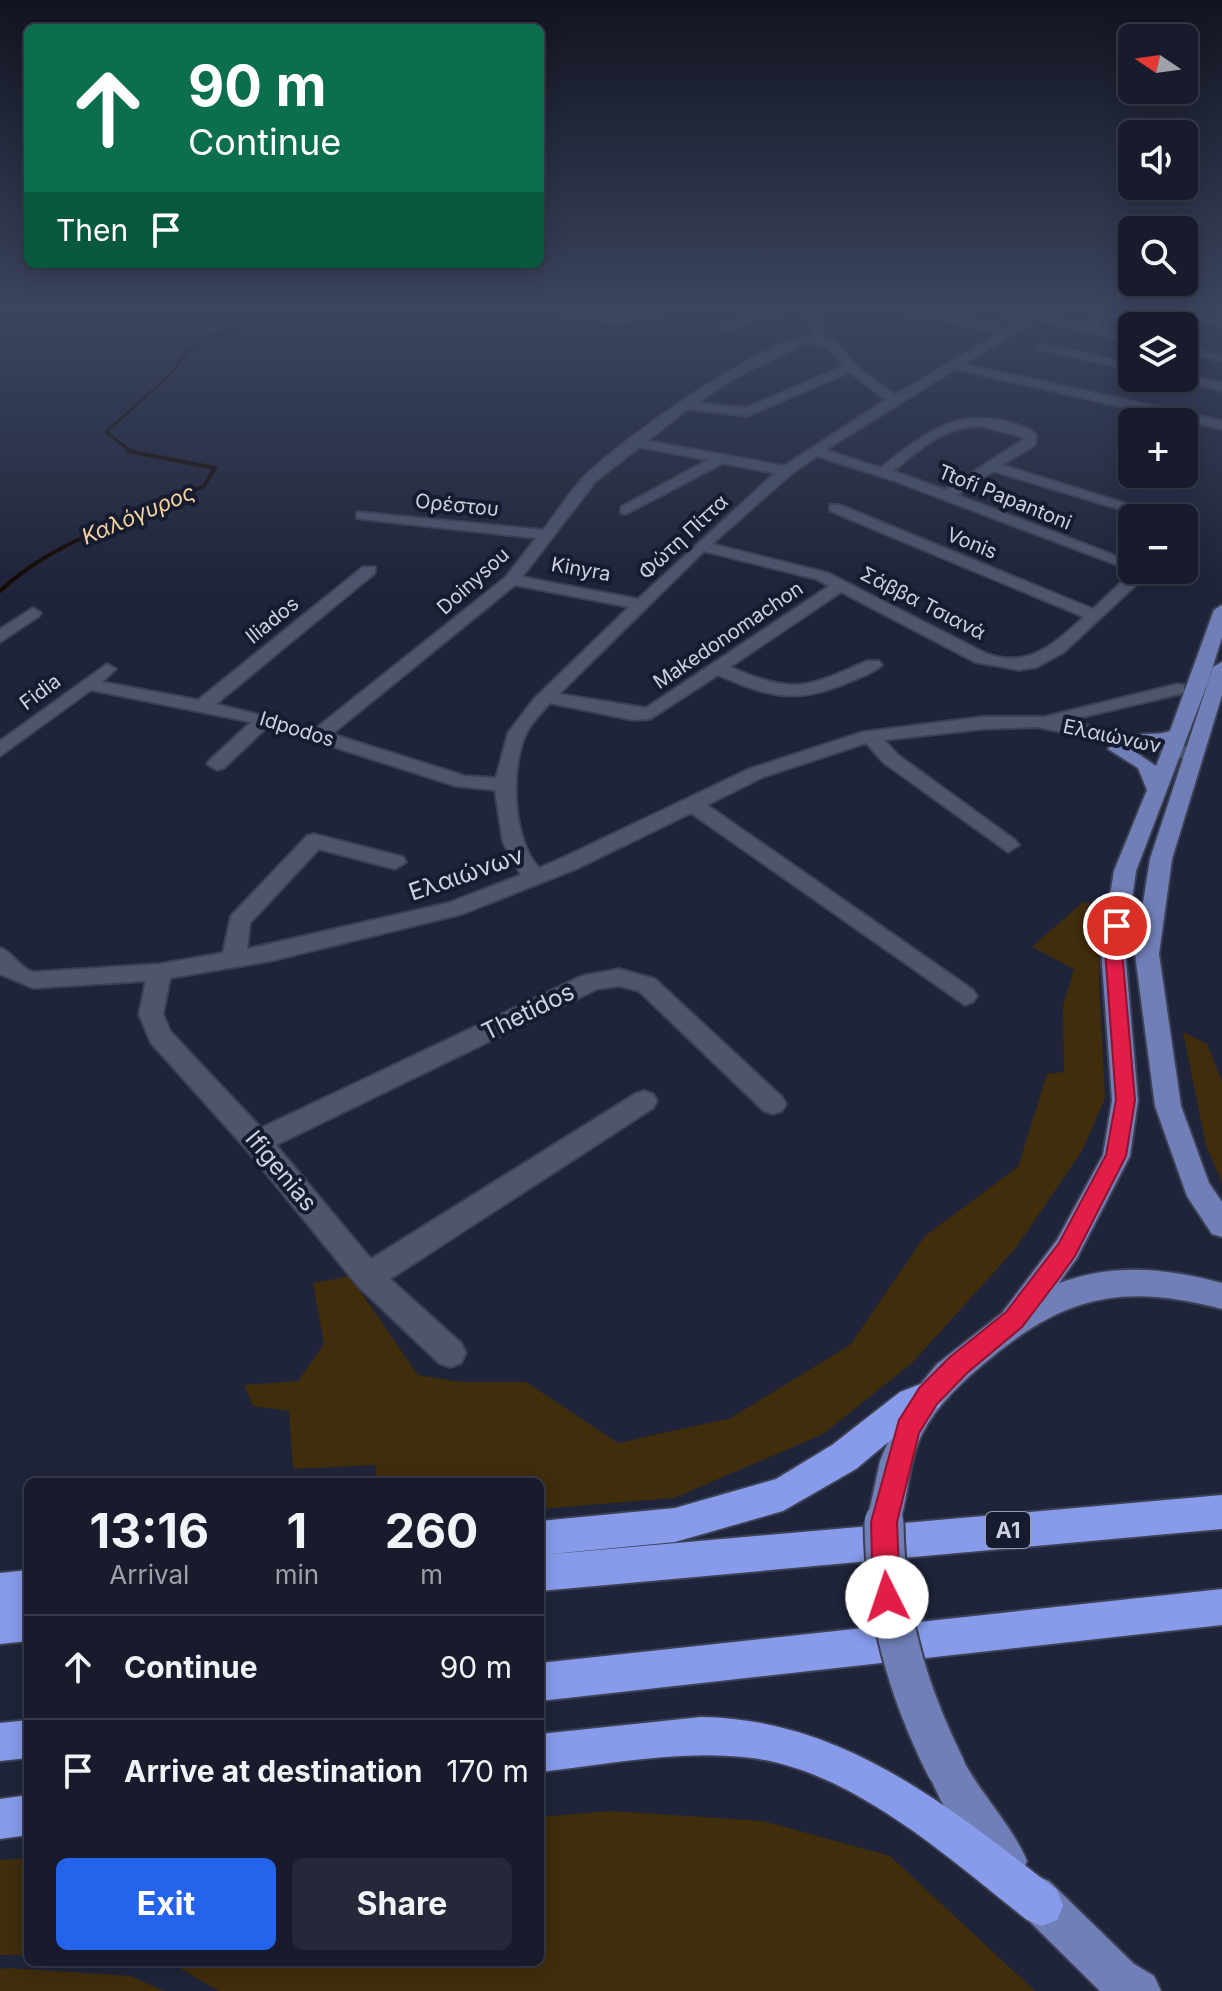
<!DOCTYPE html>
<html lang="en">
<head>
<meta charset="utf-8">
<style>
	body { margin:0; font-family:Inter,sans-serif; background:#242838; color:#f1f3f6; height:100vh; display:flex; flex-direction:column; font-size:30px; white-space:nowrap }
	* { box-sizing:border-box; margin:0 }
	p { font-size:26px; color:#9ea1a9 }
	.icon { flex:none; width:44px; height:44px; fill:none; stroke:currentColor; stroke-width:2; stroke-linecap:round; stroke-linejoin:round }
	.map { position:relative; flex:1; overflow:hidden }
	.details { position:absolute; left:24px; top:1478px; width:520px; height:488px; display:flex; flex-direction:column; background:#171b2c; border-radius:12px; box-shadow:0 4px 20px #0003,0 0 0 2px #363948 }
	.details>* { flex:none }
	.guide { position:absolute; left:24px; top:24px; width:520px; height:244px; border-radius:12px; box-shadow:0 4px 20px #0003,0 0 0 2px #363948; background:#0b6e4f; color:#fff; overflow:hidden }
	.needle { width:52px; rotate:283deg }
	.tools { position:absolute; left:1118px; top:24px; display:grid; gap:16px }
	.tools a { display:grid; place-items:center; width:80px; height:80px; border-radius:12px; background:#171b2c; box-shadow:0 4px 20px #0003,0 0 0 2px #363948; font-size:40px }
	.pin { position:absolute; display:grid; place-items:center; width:68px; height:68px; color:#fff; margin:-34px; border:4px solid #fff; border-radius:50%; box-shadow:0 2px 8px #0007 }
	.me { position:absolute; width:88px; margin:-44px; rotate:356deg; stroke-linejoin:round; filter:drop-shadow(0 0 6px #0008) }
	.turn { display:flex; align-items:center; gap:28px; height:168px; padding:0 32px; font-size:36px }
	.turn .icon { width:104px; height:104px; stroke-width:2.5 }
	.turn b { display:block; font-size:56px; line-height:68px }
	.then { display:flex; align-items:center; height:76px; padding:0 32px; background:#0003; gap:16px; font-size:30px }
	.eta { display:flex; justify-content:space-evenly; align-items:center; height:136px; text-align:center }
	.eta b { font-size:48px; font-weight:700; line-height:56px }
	.button { display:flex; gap:16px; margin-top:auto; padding:16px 32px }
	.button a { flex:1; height:92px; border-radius:12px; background:#2563eb; color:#fff; font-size:32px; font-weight:700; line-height:92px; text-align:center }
	.button a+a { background:#242838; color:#f1f3f6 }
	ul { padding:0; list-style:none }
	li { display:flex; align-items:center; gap:24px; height:104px; padding:0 32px; border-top:2px solid #363948 }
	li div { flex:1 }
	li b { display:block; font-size:30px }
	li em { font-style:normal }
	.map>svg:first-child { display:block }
	.green { fill:#402d0c }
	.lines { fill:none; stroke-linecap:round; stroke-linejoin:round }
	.stream-far1 { stroke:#150900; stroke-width:3 }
	.stream { stroke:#150900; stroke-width:4 }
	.minor-casing { stroke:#3c4052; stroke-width:4 }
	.major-casing { stroke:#3c4052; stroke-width:4 }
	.highway-casing { stroke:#3c4052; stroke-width:4 }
	.minor { fill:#4e556d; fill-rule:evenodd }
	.major { fill:#707fb8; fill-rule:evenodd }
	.highway { fill:#879bea; fill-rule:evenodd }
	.major-bridge-casing { stroke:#3c4052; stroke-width:43; stroke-linecap:butt }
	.major-bridge { stroke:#707fb8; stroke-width:39 }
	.route { fill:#e11d48; stroke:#92132f; stroke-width:2 }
	.labels { text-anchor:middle; stroke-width:8; stroke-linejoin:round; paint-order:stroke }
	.far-street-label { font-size:20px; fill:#cdd1df; stroke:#161b2f }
	.far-water-label { font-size:22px; font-style:italic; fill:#f6d3a0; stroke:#161b2f }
	.shield { fill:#161b2f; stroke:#969aaa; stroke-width:2 }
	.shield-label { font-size:22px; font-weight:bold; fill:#cdd1df }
	.street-label { font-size:24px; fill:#cdd1df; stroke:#161b2f }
</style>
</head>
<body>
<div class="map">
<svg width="1222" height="1991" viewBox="0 0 1222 1991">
	<rect width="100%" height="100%" fill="#1f243a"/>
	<g class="green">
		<path d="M1083,902L1101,906L1099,981L1105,1098L1082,1151L1015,1249L912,1363L823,1434L674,1498L540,1509V1482H376V1465L293,1469L289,1411L253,1406L244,1385L298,1381L324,1344L313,1283L350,1276L418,1375L461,1382H526L618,1443L731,1418L850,1345L925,1236L1018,1167L1047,1074L1064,1072L1063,1006L1074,969L1032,947Z"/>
		<path d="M1183,1032L1207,1044L1222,1082V1183L1206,1145Z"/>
		<path d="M611,1811L763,1821L890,1856L1035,1991H219L169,1962H540V1817Z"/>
		<path d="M28,1858V1955H0V1860Z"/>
		<path d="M10,1968L130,1976L164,1991H0V1969Z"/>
	</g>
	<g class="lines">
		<path class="stream-far1" d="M133,453L106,432L172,373L187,351L211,336L273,319L399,309"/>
		<path class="stream" d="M0,591C58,537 134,520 204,486L215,468L128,451"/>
		<defs>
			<g id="minor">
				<path d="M559,309L623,316L662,309C638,329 585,325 559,309Z"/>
				<path d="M771,309H785L728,330L719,328Z"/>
				<path d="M806,309H816L814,317L825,338L836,343L855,365L895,395L1000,333L907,312V309L1008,328L1026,318L997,309C1026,309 1052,322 1080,324C1096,325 1110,309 1128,309L1094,327L1132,336V342L1037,320L963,364L1222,421V429L955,369L825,450L881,468C931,428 965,402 1031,430L1036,435L1035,445L1002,465L1172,518H1149L993,471L957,495L1132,562V570H1152L1064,652L1037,667L1019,670L975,662L841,592L730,667C794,694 804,689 867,661H879L882,665C874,673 860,677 849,682C796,705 769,697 718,675L650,719L633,720L550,703C542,712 531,723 526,734C510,768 512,839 539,868L560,859L749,769L863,732L982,717H1044L1178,684L1184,685V693L1066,721L1192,748L1202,754L1192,760L1038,727L982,729L884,740L898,755L1015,840L1019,845L1008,852L884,763L866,743L763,777L707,805L973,990L977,996L973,1002L965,1005L691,813L576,869L462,914L270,961L170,978L163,1014L170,1031L261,1128L582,976L619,969L655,979L782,1097L786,1104L782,1111L773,1114L764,1111L639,991L619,986L597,989L276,1145L371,1259L635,1094L644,1091L653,1094L657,1101L653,1108L390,1279L461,1343L466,1353L461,1363L450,1367L439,1363L358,1286L247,1150L151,1043L139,1014L146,981L33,988L0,974V948C13,952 18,967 33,972L160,964L223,953L231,916L307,836L314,834L403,857L406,862L395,869L319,849L250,923L247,949L448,903L521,875L503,842L495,790L456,786L268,726L224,768L217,770L207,764L210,760L251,722L91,690L0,756V741L107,664L116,669L102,682L198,700L363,567H375V573L216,704L315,729L506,577L536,538L362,519L357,518V512L543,530C557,513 569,492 585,476C620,441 767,335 814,337L804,317ZM805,343L828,347L844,366L746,408L697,403L733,379ZM850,372L886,400L784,466L647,441L688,409L747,416ZM981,426L1023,437V440L945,490L893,471C921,449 943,426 981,426ZM639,447L708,460L621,507V513L626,514L723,463L775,473L638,599L522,577L595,482ZM817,456L892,480L1133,571L1093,609L840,505H830V511L1084,617C1055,643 1029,669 987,654L828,573L712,544L791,474ZM704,551L816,579L829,586L646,708L559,694ZM515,585L629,607L534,699L508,733L496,778L465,776L332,734Z"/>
				<path d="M1137,309H1158L1222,320V326Z"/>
				<path d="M1042,344L1132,364V370L1038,349Z"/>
				<path d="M1184,347L1222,355V361L1184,353Z"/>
				<path d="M1184,375L1222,383V391L1174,378Z"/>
				<path d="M1184,521L1189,522L1191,529L1184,533Z"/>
				<path d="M33,608L41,613L39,616L0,642V629Z"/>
			</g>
			<g id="major">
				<path d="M1222,605V637L1208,682L1136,871L1125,950L1138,1100L1130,1156L1077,1258L1059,1283C1115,1263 1165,1268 1222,1283V1309C1123,1283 1065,1295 986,1362C962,1382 937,1405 922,1434C907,1465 909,1502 896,1534L884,1539L872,1534L867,1522L880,1461L904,1404L937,1364L1002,1313L1057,1240L1103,1155L1112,1100L1101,950L1114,871L1147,790L1138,768L1108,749L1111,745H1125L1156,766L1164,747L1132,746L1123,740C1134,730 1155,737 1170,731L1214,610Z"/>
				<path d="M1222,662V695L1172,859L1159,954L1181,1106L1209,1183L1222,1202V1237L1212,1234L1187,1196L1155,1106L1135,954L1150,859L1213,667Z"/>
				<path d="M946,1748L960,1754C978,1792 1011,1823 1027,1861L1021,1876L1006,1882C972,1868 940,1801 926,1768L932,1754Z"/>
				<path d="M1034,1875L1049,1881L1134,1964L1154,1976L1161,1991H1100L1019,1911L1013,1896L1019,1881Z"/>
			</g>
			<g id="highway">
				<path d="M928,1381L939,1385L944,1396L939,1407L922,1414L856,1469L783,1511L675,1542L541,1555L1222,1495V1529L540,1591V1521L675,1508L776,1479L832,1445L900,1392Z"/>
				<path d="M28,1570V1641L0,1644V1573Z"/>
				<path d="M1222,1589V1625L540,1701V1663Z"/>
				<path d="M701,1717C844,1719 949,1807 1057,1890L1063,1905L1057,1920L1042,1926L1027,1920C950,1859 853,1771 752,1758C682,1749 610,1764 540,1772V1734Z"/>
				<path d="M28,1720V1758L0,1761V1723Z"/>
				<path d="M28,1795V1835L0,1839V1799Z"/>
			</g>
		</defs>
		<use href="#minor" class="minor-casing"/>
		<use href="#major" class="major-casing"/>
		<use href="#highway" class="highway-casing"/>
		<use href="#minor" class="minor"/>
		<use href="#major" class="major"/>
		<use href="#highway" class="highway"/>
		<defs>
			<path id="major-bridge" d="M884,1522C885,1611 906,1688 946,1768"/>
		</defs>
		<use href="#major-bridge" class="major-bridge-casing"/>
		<use href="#major-bridge" class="major-bridge"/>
	</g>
	<linearGradient id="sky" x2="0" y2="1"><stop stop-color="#111420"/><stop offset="0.53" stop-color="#3c4560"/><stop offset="1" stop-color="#3c4560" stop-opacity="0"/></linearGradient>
	<rect width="1222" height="587" fill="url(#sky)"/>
	<path class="route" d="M1117,920L1126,926L1122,950L1135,1100L1126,1156L1075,1256L1060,1277L1022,1327L967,1373L937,1404L919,1433L897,1522L900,1597L896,1606L887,1610L877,1606L873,1597L871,1522L899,1420L920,1387L950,1357L1006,1312L1059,1243L1106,1155L1116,1100L1105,950L1108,926Z"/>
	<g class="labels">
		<g class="far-street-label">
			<text transform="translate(1005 497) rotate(22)" y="7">Ttofi Papantoni</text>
			<text transform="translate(457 505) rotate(6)" y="7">Ορέστου</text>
			<text transform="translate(683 537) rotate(-43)" y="7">Φώτη Πίττα</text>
			<text transform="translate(972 543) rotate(22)" y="7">Vonis</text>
			<text transform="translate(581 569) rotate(10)" y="7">Kinyra</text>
			<text transform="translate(473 581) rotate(-42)" y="7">Doinysou</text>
			<text transform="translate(923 603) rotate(27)" y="7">Σάββα Τσιανά</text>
			<text transform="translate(272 620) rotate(-39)" y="7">Iliados</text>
			<text transform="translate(728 635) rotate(-34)" y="7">Makedonomachon</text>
			<text transform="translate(40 692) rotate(-37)" y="7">Fidia</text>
			<text transform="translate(297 729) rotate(17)" y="7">Idpodos</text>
			<text transform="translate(1112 736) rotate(12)" y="7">Ελαιώνων</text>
		</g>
		<g class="far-water-label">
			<text transform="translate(138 514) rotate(-23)" y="8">Καλόγυρος</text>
		</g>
		<rect class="shield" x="986" y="1512" width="44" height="36" rx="6"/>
		<g class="shield-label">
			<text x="1008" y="1538">A1</text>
		</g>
		<g class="street-label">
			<text transform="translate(466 874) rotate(-19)" y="8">Ελαιώνων</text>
			<text transform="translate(528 1012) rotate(-26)" y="8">Thetidos</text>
			<text transform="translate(281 1171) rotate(50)" y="8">Ifigenias</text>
		</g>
	</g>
</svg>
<div class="tools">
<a><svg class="needle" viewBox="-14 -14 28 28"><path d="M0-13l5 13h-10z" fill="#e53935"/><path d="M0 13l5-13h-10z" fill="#9ea1a9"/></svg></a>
<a><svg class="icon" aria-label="sound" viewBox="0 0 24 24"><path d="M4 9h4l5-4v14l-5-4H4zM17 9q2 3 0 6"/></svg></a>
<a><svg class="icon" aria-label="search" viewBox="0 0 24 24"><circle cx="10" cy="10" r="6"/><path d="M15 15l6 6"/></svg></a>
<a><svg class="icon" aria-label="layers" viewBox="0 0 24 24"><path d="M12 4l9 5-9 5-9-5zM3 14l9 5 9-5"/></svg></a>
<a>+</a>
<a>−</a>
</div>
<div class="pin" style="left:1117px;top:926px;background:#d93025"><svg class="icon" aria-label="arrive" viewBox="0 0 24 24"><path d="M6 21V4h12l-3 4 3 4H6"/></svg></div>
<svg class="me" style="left:887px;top:1597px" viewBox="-20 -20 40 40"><circle r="19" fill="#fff"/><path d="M0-13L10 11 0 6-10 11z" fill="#e11d48"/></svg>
<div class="guide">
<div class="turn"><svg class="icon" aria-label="ahead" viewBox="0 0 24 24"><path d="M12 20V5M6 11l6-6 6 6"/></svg><div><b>90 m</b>Continue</div></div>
<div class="then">Then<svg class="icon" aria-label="arrive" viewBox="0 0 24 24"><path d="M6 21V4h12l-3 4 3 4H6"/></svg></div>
</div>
<section class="details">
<div class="eta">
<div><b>13:16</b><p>Arrival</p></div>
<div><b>1</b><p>min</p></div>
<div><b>260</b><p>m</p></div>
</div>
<ul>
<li><svg class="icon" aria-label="ahead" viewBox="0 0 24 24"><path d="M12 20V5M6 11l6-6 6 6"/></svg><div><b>Continue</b></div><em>90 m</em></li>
<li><svg class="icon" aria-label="arrive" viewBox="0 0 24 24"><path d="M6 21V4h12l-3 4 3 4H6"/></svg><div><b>Arrive at destination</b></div><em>170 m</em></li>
</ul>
<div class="button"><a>Exit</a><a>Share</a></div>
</section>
</div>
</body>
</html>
